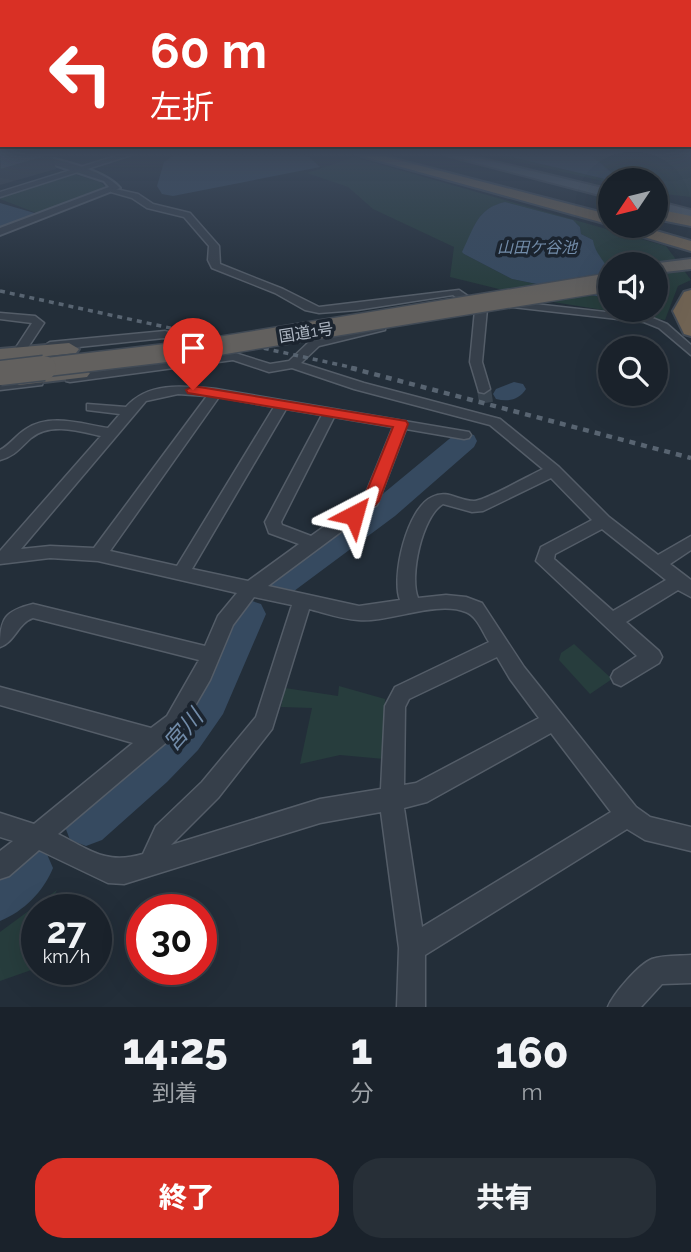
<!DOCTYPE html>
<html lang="ja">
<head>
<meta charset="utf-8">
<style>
	body { margin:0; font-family:Raleway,"Noto Sans JP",sans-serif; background:#272f37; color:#f1f3f6; height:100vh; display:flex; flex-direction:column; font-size:26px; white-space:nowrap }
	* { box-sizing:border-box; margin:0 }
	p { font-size:23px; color:#9fa4a9 }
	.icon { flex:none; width:38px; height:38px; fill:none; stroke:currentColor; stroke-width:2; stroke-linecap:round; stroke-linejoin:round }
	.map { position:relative; height:1007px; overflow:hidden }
	.drawer { display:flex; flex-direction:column; background:#1a222b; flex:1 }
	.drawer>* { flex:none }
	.top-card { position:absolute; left:0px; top:0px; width:691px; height:147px; box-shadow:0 7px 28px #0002,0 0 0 2px #383f47; background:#d93025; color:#fff; overflow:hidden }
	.needle { width:46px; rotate:235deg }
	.buttons { position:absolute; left:598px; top:168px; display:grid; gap:14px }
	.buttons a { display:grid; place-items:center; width:70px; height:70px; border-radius:50%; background:#1a222b; box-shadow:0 7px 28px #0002,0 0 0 2px #383f47; font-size:35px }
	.speed { position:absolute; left:21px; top:894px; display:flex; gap:14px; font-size:35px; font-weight:700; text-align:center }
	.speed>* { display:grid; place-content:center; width:91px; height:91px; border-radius:50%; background:#1a222b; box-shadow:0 7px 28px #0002,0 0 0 2px #383f47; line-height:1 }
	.speed small { font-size:18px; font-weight:400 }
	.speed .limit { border:10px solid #d22; background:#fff; color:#111 }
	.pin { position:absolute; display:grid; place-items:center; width:60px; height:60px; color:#fff; margin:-72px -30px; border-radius:50% 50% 50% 0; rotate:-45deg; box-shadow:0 0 7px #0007 }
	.pin .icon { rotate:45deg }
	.me { position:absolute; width:77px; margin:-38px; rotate:39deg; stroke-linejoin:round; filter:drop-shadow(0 0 5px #0008) }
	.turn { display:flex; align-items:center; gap:24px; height:147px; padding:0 35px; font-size:32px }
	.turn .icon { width:91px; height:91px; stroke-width:2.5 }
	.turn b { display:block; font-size:49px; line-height:60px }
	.eta { display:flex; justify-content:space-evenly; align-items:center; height:119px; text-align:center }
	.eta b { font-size:42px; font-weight:800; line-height:49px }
	.button { display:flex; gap:14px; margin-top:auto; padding:14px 35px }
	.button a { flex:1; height:80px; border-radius:28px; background:#d93025; color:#fff; font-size:28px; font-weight:800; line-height:80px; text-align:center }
	.button a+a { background:#272f37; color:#f1f3f6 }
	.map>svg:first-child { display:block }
	.green { fill:#273d3d; fill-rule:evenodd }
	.water { fill:#364a60 }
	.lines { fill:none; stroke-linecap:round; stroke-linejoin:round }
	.river { fill:#364a60; fill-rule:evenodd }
	.minor-tunnel { stroke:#38434e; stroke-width:14; stroke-dasharray:14 7; stroke-linecap:butt }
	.minor-casing { stroke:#545d68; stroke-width:3 }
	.tertiary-casing { stroke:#545d68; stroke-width:4 }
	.primary-casing { stroke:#424b56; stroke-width:4 }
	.trunk-casing { stroke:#414a55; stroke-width:4 }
	.motorway-casing { stroke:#414a55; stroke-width:4 }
	.minor { fill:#363f4a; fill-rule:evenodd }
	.tertiary { fill:#363f4a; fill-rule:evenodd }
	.primary { fill:#545e6a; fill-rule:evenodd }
	.trunk { fill:#62605e; fill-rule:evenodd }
	.motorway { fill:#706353; fill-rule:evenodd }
	.rail-far1 { stroke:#586471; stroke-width:3.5; stroke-dasharray:5 5; stroke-linecap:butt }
	.rail { stroke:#586471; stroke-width:4.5; stroke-dasharray:6 6; stroke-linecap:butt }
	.trunk-bridge-far1-casing { stroke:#414a55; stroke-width:21; stroke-linecap:butt }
	.trunk-bridge-casing { stroke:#414a55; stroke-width:27; stroke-linecap:butt }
	.trunk-bridge-far1 { stroke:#62605e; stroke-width:18 }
	.trunk-bridge { stroke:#62605e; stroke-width:24 }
	.shaded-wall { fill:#333c45 }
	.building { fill:#495563; stroke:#333c45; stroke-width:2 }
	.route { fill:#d93025; stroke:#8d1f18; stroke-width:2 }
	.labels { text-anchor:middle; stroke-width:7; stroke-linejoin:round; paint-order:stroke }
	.far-water-label { font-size:16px; font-style:italic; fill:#728ca9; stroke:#1b242f }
	.far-street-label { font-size:16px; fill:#b1bac6; stroke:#1b242f }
	.near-water-label { font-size:23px; font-style:italic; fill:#728ca9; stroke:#1b242f }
</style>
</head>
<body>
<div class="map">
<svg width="691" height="1007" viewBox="0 0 691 1007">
	<rect width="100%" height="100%" fill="#232e39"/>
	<g class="green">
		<path d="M490,155H503L605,179L612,173L591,155H691V197L656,193V180H611V183Z"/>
		<path d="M354,157L666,246L691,280L678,286L665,320L547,301L450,277L454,247L373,209L348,187L307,173ZM505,202L573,220L580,227L581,234L593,240L594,248L611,276V264H656V310H611V299L512,279L464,254C473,229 476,209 505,202Z"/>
		<path d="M72,174L99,181L106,188L39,214L0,199V196Z"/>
		<path d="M574,644L612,679L590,694L559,660L561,653Z"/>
		<path d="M339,686L385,699L384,759L340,755L300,764L312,708L281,707L285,688L338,696Z"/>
		<path d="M57,890L46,910H37V968L0,981V932Z"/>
	</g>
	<g class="water">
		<path d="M175,155H307L320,167L173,196L162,194L157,186L164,162Z"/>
		<path d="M503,155H591L612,173L605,179Z"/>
		<path d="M505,202L573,220L580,227L581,234L593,240C595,255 607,262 611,276C612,283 611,292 611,299L512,279L464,254L462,252C474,228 477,208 505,202Z"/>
		<path d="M0,203L38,214L0,228Z"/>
	</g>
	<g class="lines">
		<g class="river">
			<path d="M514,382L523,384L526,389C519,400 508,402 496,399L493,394L496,389Z"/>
			<path d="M464,433L474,435L477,441L474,447L395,516L290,594L278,598L266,594L261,585L266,576L373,502L454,435Z"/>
			<path d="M249,600L261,604L266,614L223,714L198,750L167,782L102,840L86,846L70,840L64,824L70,808L154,739L183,707L201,679L237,604Z"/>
			<path d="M30,845L46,852L53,868C43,892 24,911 0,921V864L14,852Z"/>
		</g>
		<path class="minor-tunnel" d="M484,389L487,409"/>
		<defs>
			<g id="minor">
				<path d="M119,155H131L0,197V192Z"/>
				<path d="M111,188L138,194L153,204L190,213L219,246L220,264L283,289L319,307L459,290L487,309L482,362L490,389L484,393L479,392L470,362L475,310L453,295L357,310L319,313L305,310L275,293L212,268L208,260L209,246L184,217L147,208L132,198L111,192Z"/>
				<path d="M507,301L650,317L667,324L691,345V355L659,328L644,322L503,306V302Z"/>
				<path d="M0,313L35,316L44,323L25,352H17L15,349L32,323L0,319Z"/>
				<path d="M381,325L385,326V330L319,346L301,363L364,383L500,419L559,467L609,517L658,555L691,536V550L670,564L691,580V597L678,590L626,622L659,651L662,657L659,663L621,686L614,683L611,677L614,671L637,656L536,561L541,547L592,520L551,478L483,511L472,512L443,504C422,516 409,577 418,598L446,595L466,597L482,603L524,667L636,807L650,817L691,827V851L645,840L627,829L425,955V1007H397L399,948L381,812L320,823L124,884L108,883L39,850L9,876L0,879V851L13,841L0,837V813L34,824L133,743L0,705V687L151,728L167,716L199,660L33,618C18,623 15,642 0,647C0,618 5,611 33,604L205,646L218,616L237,593L98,561L50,558L0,564V551L101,436C79,431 50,422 31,438C20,448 15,456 0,460V450C10,445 16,435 26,429C50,413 81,424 108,428L120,414L87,410V404L126,407C149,381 185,386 216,389L469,432L471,435L469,438L464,439L406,429L377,505L268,586L359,606L400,600C391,577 407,508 432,497C448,489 458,501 474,501C484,501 530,475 543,469L490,425L354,389L292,368L269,372L233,360L70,382L66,381V375L219,356L164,338L50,350L44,346L50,342L165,331L270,364L289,361L311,340ZM178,394L207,396L94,548L50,546L21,549L146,401ZM219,397L274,407L177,566L110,551ZM286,409L322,415L265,522L269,533L299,544L248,581L192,569ZM334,417L393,427L364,498L311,536L282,525L281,522ZM602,529L666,580L613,611L554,559L555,554ZM254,597L292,605L256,717L202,782L156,826L143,854C106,865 90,850 58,834L181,730L210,680L233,625ZM309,609C325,613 342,619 358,620C389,623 436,600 466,612C477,616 483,633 489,642L395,687L385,706L381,789L320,799L171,845L218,798L272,729ZM497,657L510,679L539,718L416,783L404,785L405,707L409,699ZM551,733L611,812L422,927L404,808L427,802Z"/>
				<path d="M37,378L43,382L42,385L0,390V382Z"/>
				<path d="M691,955V983L662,984L641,1007H608C613,994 639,964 652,959C664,955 679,956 691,955Z"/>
			</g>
			<path id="tertiary" d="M24,155C48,155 105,170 120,188L0,235V228L109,187L104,181Z"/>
			<g id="primary">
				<path d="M446,155H466L611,190V198Z"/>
				<path d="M656,201L691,210V218L656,209Z"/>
			</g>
			<g id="trunk">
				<path d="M691,259V269L656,273V264H651Z"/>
				<path d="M69,343L79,349L76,353L0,361V349Z"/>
				<path d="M80,367L90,373L87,377L19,385L8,379L19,373Z"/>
			</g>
			<g id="motorway">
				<path d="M358,155H379L611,215V225Z"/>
				<path d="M656,209L691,216V226L656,219Z"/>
				<path d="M615,226H639L691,241V251L617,229Z"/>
				<path d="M691,290V336L684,334L673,311L684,292Z"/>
			</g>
		</defs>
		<use href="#minor" class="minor-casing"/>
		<use href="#tertiary" class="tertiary-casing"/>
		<use href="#primary" class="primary-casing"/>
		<use href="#trunk" class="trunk-casing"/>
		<use href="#motorway" class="motorway-casing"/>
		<use href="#minor" class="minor"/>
		<use href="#tertiary" class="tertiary"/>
		<use href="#primary" class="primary"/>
		<use href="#trunk" class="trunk"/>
		<use href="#motorway" class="motorway"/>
		<path class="rail-far1" d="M0,291L359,369"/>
		<path class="rail" d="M351,368L691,458"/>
		<defs>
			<path id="trunk-bridge-far1" d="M30,369L200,349L611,282"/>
			<path id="trunk-bridge" d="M0,373L44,368"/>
		</defs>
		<use href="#trunk-bridge-far1" class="trunk-bridge-far1-casing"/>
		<use href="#trunk-bridge" class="trunk-bridge-casing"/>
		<use href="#trunk-bridge-far1" class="trunk-bridge-far1"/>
		<use href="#trunk-bridge" class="trunk-bridge"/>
	</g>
	<path class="shaded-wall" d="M52,155L56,169L0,185V170Z"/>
	<path class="building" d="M0,155H52L0,170Z"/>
	<linearGradient id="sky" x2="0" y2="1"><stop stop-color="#13191f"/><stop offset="0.52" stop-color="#3f4c5f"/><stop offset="1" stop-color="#3f4c5f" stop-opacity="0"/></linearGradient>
	<rect width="691" height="296" fill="url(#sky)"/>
	<path class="route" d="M193,386L406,421L408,424L379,501L360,519H348L346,515L364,498L393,427L188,393L186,390Z"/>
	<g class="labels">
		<g class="far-water-label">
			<text x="537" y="253">山田ケ谷池</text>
		</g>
		<g class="far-street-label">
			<text transform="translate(306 332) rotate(-9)" y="6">国道1号</text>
		</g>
		<g class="near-water-label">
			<text transform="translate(183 730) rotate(-49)" y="8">宮川</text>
		</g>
	</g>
</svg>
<div class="buttons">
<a><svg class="needle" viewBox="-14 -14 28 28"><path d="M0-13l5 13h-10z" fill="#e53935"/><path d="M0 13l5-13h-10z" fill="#9fa4a9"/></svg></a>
<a><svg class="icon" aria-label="sound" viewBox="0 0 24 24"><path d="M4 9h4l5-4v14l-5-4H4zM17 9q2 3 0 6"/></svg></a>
<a><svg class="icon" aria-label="search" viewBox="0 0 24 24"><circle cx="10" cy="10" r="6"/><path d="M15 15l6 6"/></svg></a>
</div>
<div class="speed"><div>27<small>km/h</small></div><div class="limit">30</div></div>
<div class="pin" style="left:193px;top:390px;background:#d93025"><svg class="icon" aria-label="arrive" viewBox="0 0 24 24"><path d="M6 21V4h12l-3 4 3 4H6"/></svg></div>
<svg class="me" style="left:354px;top:515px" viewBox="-20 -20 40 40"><path d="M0-17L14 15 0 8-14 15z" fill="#d93025" stroke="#fff" stroke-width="4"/></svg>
<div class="top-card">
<div class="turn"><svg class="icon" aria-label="left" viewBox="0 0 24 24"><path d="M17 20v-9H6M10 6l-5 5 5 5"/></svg><div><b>60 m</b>左折</div></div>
</div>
</div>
<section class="drawer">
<div class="eta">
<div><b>14:25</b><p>到着</p></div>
<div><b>1</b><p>分</p></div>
<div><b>160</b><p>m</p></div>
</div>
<div class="button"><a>終了</a><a>共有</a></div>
</section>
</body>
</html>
